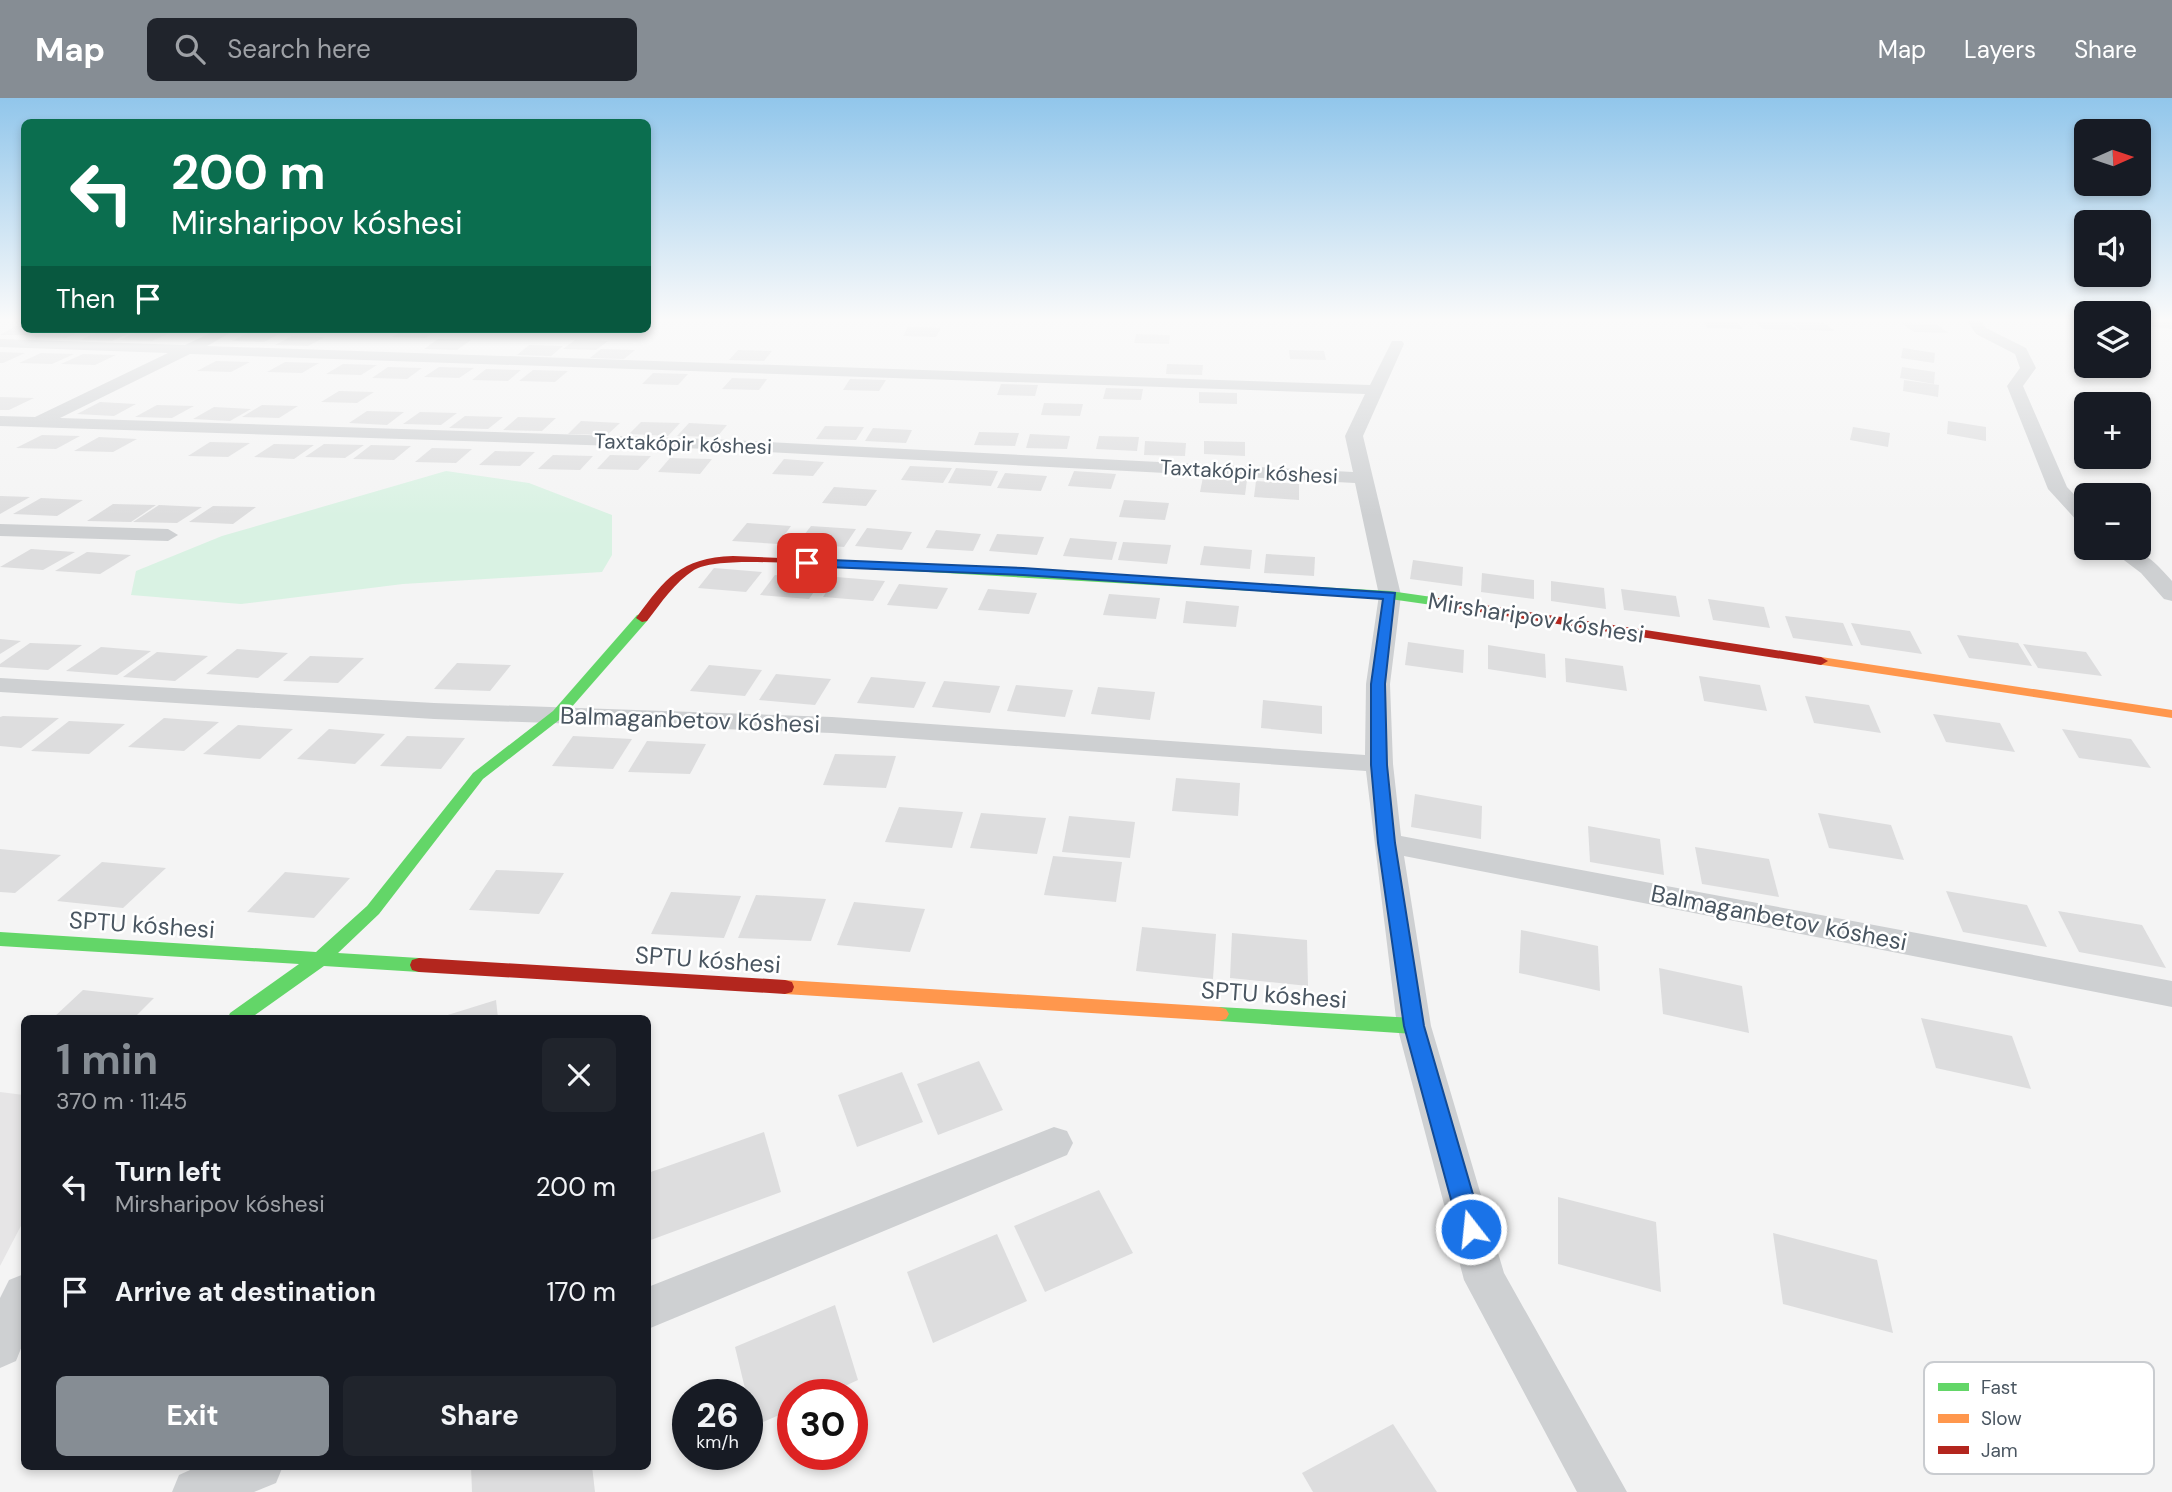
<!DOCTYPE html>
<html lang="en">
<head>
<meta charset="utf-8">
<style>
	body { margin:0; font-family:"DM Sans",sans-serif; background:#20242c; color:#f1f3f6; height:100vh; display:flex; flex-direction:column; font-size:26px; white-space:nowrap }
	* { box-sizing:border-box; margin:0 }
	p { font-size:23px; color:#9ea1a6 }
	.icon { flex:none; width:38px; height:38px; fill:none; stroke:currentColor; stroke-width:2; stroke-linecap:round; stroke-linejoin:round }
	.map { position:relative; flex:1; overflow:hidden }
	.panel { position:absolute; left:21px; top:917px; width:630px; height:455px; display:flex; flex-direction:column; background:#171b24; border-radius:10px; box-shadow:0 4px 10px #0003 }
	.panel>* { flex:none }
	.top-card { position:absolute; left:21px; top:21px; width:630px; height:214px; border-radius:10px; box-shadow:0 4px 10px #0003; background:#0b6e4f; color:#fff; overflow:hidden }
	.needle { width:46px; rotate:87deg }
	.tools { position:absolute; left:2074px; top:21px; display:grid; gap:14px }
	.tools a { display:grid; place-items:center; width:77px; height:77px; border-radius:10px; background:#171b24; box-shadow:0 4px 10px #0003; font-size:35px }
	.speed { position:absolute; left:672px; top:1281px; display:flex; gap:14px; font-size:35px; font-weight:700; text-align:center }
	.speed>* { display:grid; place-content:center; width:91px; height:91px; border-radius:50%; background:#171b24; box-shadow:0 4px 10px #0003; line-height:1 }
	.speed small { font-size:18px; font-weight:400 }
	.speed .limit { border:10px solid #d22; background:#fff; color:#111 }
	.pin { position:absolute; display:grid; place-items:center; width:60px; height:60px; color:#fff; margin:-30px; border-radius:14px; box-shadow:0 4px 10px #0006 }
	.me { position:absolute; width:77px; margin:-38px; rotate:344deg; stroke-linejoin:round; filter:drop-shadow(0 0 5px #0008) }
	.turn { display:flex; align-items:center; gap:24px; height:147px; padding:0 35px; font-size:32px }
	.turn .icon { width:91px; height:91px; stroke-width:2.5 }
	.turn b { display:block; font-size:49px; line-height:60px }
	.then { display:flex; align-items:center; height:66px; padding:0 35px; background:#0003; gap:14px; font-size:26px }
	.round { display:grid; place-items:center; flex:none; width:74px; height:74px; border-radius:10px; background:#20242c }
	.headline { display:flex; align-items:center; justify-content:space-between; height:119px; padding:0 35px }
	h1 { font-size:42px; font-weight:700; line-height:52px; color:#868d94 }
	.primary-button { display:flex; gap:14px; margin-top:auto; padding:14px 35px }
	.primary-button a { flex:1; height:80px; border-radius:10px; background:#868d94; color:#fff; font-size:28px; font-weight:700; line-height:80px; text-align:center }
	.primary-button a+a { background:#20242c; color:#f1f3f6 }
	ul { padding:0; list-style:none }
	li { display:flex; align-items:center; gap:21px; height:105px; padding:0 35px }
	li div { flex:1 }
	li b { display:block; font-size:26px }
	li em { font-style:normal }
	header { display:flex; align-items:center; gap:42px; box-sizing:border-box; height:98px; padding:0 35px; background:#868d94; color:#fff }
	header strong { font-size:33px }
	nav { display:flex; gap:38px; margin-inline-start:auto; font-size:24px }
	.search { width:490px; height:63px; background:#20242c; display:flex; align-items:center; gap:18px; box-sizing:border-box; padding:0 24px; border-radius:10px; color:#9ea1a6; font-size:26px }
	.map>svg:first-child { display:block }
	.education { fill:#e6e5e6 }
	.green { fill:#d9f2e3 }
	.building { fill:#ddddde }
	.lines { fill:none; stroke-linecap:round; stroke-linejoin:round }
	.street { fill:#ced0d2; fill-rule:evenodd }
	.fast { fill:#63d668; fill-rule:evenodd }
	.slow { fill:#ff974d; fill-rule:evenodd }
	.jam { fill:#b3261e; fill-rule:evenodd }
	.route { fill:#1a73e8; stroke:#114b97; stroke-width:2 }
	.labels { text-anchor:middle; stroke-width:5; stroke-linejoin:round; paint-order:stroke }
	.far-street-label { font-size:21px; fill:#4a5661; stroke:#fff }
	.street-label { font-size:24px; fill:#4a5661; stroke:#fff }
	.key { fill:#fff; stroke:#c9ccd0; stroke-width:2 }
	.key-label { font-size:19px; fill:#4a5661 }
</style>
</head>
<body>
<header>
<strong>Map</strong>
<div class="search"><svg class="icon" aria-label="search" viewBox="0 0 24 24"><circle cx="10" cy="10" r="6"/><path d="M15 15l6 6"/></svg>Search here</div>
<nav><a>Map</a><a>Layers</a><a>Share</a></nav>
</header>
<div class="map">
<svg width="2172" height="1394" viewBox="0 0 2172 1394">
	<rect width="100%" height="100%" fill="#f4f4f4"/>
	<path class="education" d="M0,994L24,997V1122L0,1168Z"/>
	<path class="green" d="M446,373L529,385L612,417V457L602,474L403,486L241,506L131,497L136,473L222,438Z"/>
	<g class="building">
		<path d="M1702,223H1735L1743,231L1708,230Z"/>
		<path d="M1754,223L1788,224L1798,232L1763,231Z"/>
		<path d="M1790,223L1824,225L1835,233L1800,232Z"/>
		<path d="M2138,223L2172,224V231L2138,227Z"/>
		<path d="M1902,225L1936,226L1949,235L1914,234Z"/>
		<path d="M16,228H24V231H41L26,237H0Z"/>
		<path d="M908,229L941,230L936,239L903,238Z"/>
		<path d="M52,231H85L66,240L34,239Z"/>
		<path d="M405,231H439L425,240L392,239Z"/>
		<path d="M100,233L132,234L112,243L80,242Z"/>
		<path d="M139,233L171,234L152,243L119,242Z"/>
		<path d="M250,234L281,235L264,244L232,243Z"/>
		<path d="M1136,236L1170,237L1169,246L1134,245Z"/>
		<path d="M292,238L325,239L308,248L275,247Z"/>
		<path d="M438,241L471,242L457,252L424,251Z"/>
		<path d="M575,242L608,243L596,252L563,251Z"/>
		<path d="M529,247L563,248L551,258L517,257Z"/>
		<path d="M1903,250L1935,255L1934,265L1901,260Z"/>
		<path d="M601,251L635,252L624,261L590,260Z"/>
		<path d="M738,252L772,253L764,263L729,262Z"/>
		<path d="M1289,252L1324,253L1326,262L1290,261Z"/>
		<path d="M0,254L25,255L3,265H0Z"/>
		<path d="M41,255L74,256L52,266L19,265Z"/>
		<path d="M83,256L116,257L95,267L61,266Z"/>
		<path d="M216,263L250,264L231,274L197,273Z"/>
		<path d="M285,264L319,265L302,275L267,274Z"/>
		<path d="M343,266L377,267L361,277L326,276Z"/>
		<path d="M1167,266L1203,267L1202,277L1166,276Z"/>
		<path d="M388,269L422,270L407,281L372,280Z"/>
		<path d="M439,269L474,270L459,280L424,279Z"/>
		<path d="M1902,269L1935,274L1934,286L1900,280Z"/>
		<path d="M486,271L521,272L508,283L472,282Z"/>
		<path d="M533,272L568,273L555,284L519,283Z"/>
		<path d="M653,275L688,276L678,287L642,286Z"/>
		<path d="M732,280L767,281L759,292L722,291Z"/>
		<path d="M850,281L886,282L879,293L843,292Z"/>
		<path d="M1904,282L1939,287L1938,299L1903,293Z"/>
		<path d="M1001,286L1038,287L1035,298L997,297Z"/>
		<path d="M1106,290L1143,291L1141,302L1103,301Z"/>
		<path d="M339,293L374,294L357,305L321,304Z"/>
		<path d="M1199,294L1237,295V306L1199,305Z"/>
		<path d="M0,299L34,300L9,312H0Z"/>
		<path d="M100,304L136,306L114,318L77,316Z"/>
		<path d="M1044,305L1083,306L1080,318L1041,317Z"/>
		<path d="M157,307L194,308L172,320L135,319Z"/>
		<path d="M262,307L298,308L279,320L242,319Z"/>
		<path d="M214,309L251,311L230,323L193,321Z"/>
		<path d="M367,313L404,314L387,327L349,325Z"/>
		<path d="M420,314L457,315L441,327L403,326Z"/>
		<path d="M465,318L503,319L488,331L449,330Z"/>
		<path d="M518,319L556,320L542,333L503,332Z"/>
		<path d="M581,323L620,325L607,337L568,336Z"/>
		<path d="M1948,323L1986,329V343L1947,336Z"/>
		<path d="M641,324L680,325L668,338L629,336Z"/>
		<path d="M689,325L727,327L717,339L677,338Z"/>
		<path d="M825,328L864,329L856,342L816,341Z"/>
		<path d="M1853,329L1890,335L1888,349L1850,342Z"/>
		<path d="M873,330L912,332L906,345L865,343Z"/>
		<path d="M979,334L1019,335L1015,348L974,347Z"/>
		<path d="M1030,336L1070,338L1067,351L1026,350Z"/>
		<path d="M42,337L80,338L56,351L16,350Z"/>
		<path d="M1099,338L1139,339L1137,353L1096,351Z"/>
		<path d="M99,339L137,341L113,354L74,353Z"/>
		<path d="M1145,343L1186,345L1185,358L1144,357Z"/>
		<path d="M1204,343L1245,344V358L1204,356Z"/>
		<path d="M210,344L250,345L228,359L188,358Z"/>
		<path d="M274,346L314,347L294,361L254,359Z"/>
		<path d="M324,346L364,347L345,360L305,359Z"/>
		<path d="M371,347L411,348L394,362L353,361Z"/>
		<path d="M432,350L472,351L456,365L415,364Z"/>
		<path d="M495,353L535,354L520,368L479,367Z"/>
		<path d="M553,357L593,358L580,372L538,371Z"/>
		<path d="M610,357L651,358L638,372L597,371Z"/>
		<path d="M670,360L712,361L700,376L658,374Z"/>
		<path d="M784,361L824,364L813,378L772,376Z"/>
		<path d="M910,368L952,370L943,385L901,382Z"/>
		<path d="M956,370L998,373L991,388L948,385Z"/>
		<path d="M1074,373L1116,376L1111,391L1068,388Z"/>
		<path d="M1005,375L1047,378L1041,393L997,390Z"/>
		<path d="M1203,379L1247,382L1245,397L1200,394Z"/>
		<path d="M1256,383L1299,386V402L1254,399Z"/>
		<path d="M834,389L877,392L866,408L822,405Z"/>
		<path d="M0,398L30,399L0,416Z"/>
		<path d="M41,400L83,402L57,418L13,416Z"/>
		<path d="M1124,402L1169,405L1165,422L1119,419Z"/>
		<path d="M113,406L156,407L131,424L87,423Z"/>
		<path d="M159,407L202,409L177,425L133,424Z"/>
		<path d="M213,408L256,409L233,426L189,424Z"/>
		<path d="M747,425L791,428L778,446L732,443Z"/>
		<path d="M811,428L856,431L844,449L798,445Z"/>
		<path d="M867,430L912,434L902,452L855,448Z"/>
		<path d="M936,432L981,436L973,453L926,450Z"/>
		<path d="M997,436L1044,439L1037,457L989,453Z"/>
		<path d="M1070,440L1117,444L1112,462L1063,458Z"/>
		<path d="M1123,444L1171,447L1167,466L1118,462Z"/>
		<path d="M1204,448L1252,452L1250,471L1200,467Z"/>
		<path d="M31,451L75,454L43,472L0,469Z"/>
		<path d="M87,454L131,457L100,476L55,473Z"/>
		<path d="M1266,456L1315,459L1314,478L1264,475Z"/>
		<path d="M1413,462L1463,469L1462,488L1410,481Z"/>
		<path d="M714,470L762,474L746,494L698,490Z"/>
		<path d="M1482,475L1534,482V501L1481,494Z"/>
		<path d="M775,477L823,481L809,501L760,497Z"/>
		<path d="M836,479L885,483L873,503L823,499Z"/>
		<path d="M1551,483L1604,490L1606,511L1551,503Z"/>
		<path d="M899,486L948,490L937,511L887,507Z"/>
		<path d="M988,491L1037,495L1029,516L978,512Z"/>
		<path d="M1621,491L1676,498L1680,519L1624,512Z"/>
		<path d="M1109,496L1160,500L1156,521L1103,517Z"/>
		<path d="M1708,501L1764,509L1770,530L1713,522Z"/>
		<path d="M1186,503L1239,508L1236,529L1183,525Z"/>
		<path d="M1785,518L1843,525L1853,548L1793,540Z"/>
		<path d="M1851,525L1910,533L1922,556L1861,547Z"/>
		<path d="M1957,537L2018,545L2032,568L1969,560Z"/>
		<path d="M0,541L21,543L0,556Z"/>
		<path d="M1408,544L1464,552L1463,575L1405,567Z"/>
		<path d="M30,545L82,547L48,572L0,569V566Z"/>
		<path d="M2023,546L2086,554L2102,578L2038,570Z"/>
		<path d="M1488,547L1545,556L1546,580L1488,571Z"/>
		<path d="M101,549L151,553L117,577L66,573Z"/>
		<path d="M237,551L288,555L258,580L206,576Z"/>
		<path d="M157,554L208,558L175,583L123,579Z"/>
		<path d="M310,558L364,560L338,585L283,583Z"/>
		<path d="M1565,560L1623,568L1627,593L1566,584Z"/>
		<path d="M457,565L511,567L490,593L434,591Z"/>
		<path d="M709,567L762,572L745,598L690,593Z"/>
		<path d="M776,576L831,581L815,607L759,602Z"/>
		<path d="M1699,578L1760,587L1767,613L1704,603Z"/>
		<path d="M871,579L926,584L914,610L857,605Z"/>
		<path d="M944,583L1000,588L990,615L932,609Z"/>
		<path d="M1016,587L1073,592L1065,619L1007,613Z"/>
		<path d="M1098,589L1155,594L1150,622L1091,616Z"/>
		<path d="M1805,598L1869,607L1881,635L1814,625Z"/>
		<path d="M1263,602L1322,608V636L1261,630Z"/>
		<path d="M1933,616L2000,625L2015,654L1946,644Z"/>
		<path d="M3,618L59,620L21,650L0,648V619Z"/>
		<path d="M164,620L219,624L184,653L128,649Z"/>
		<path d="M69,623L125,626L89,656L31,653Z"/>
		<path d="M238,627L293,631L260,661L203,656Z"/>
		<path d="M329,631L385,636L355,666L297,661Z"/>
		<path d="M2062,631L2131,641L2151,670L2079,660Z"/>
		<path d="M407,638L465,640L441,671L380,668Z"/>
		<path d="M573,638L632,641L613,671L552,668Z"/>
		<path d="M647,643L706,646L690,676L628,674Z"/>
		<path d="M835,656L896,658L886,690L823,687Z"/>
		<path d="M1176,680L1240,685L1238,718L1172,713Z"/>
		<path d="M1415,696L1482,708L1481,741L1411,729Z"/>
		<path d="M899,709L963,714L952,750L885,744Z"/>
		<path d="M981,715L1046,720L1037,756L970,750Z"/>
		<path d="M1818,715L1891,727L1904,762L1829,750Z"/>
		<path d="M1069,718L1135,724L1130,760L1062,754Z"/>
		<path d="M1588,728L1660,741L1664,777L1590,764Z"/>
		<path d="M1695,749L1769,761L1779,799L1702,786Z"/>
		<path d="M0,751L61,757L15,795L0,794Z"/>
		<path d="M1053,758L1122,764L1116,804L1044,797Z"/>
		<path d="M102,764L166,770L123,810L57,803Z"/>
		<path d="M496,772L564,775L539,816L469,812Z"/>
		<path d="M285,774L350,780L314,820L247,814Z"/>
		<path d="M1946,793L2027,807L2047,849L1963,834Z"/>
		<path d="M671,794L741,798L724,840L651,836Z"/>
		<path d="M756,797L826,801L811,843L738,840Z"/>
		<path d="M854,804L925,811L910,854L837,847Z"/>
		<path d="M2058,813L2142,827L2166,870L2079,854Z"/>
		<path d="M1142,829L1216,836L1213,881L1136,873Z"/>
		<path d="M1521,832L1598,848L1600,893L1519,875Z"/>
		<path d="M1232,835L1307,842L1308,888L1230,880Z"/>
		<path d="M1659,870L1742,888L1749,935L1663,916Z"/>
		<path d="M83,892L154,900L134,920H53Z"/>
		<path d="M496,902L498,920H438Z"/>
		<path d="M1921,920L2012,938L2031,991L1936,970Z"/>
		<path d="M979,963L1003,1012L938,1037L917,986Z"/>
		<path d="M902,974L923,1024L857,1049L838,997Z"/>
		<path d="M764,1034L781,1094L648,1143V1075Z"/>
		<path d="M1099,1092L1133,1155L1045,1194L1014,1128Z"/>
		<path d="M1558,1099L1656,1124L1661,1194L1558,1166Z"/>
		<path d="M1773,1135L1877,1162L1893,1235L1783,1206Z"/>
		<path d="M997,1136L1027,1203L933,1245L907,1174Z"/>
		<path d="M835,1207L858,1282L825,1297H793V1311L754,1328L735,1249Z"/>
		<path d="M1393,1326L1437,1394H1313L1302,1375Z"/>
		<path d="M471,1368H592L595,1394H472Z"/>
	</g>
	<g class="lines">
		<g class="street">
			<path d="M1967,223H1981L1986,230L2026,250L2036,270L2023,288L2067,389L2086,409V427L2079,425L2048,391L2007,288L2020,270L2015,256L1976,236Z"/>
			<path d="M219,231H237L207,248L1370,287L1392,243H1402L1404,246L1363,338L1401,497L1390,586L1393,666L1401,738L2172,883V909L1404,758L1431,928L1504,1175L1627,1394H1577L1464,1182L1397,928L1366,673L832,635L434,621L0,594V580L434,605L832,619L1365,657L1366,586L1379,497L1355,385L710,351L0,328V318L35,319L168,255L0,249V241L185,247ZM190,256L1365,296L1345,338L1353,374L710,341L60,320Z"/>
			<path d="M0,426L168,431L178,437L168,443L0,438Z"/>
			<path d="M2108,450C2141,450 2150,458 2172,483V503L2164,501L2141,475Z"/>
			<path d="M1054,1029L1067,1033L1073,1045L1067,1057L648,1231V1189Z"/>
			<path d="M24,1176V1243L16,1263L0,1270V1200L9,1182Z"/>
			<path d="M199,1368H283L276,1385L254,1394H172L179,1377Z"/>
		</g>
		<g class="fast">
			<path d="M881,464L1390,493L1439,500L1445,504L1439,508L1390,501L877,471L875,468Z"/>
			<path d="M642,516L648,520L647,523L563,619L483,681L379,816L338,855L419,860L426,862L428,867L426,872L419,874L324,868L251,920H228L230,915L299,866L0,848V834L316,854L367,808L473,675L553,613L637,517Z"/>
			<path d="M1219,909L1414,920L1421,923L1424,928L1421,933L1414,936L1219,923L1212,921L1209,916L1212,911Z"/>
		</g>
		<g class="slow">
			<path d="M1821,559L2172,612V620L1816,566L1814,563Z"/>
			<path d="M785,882L1219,909L1226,911L1229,916L1226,921L1219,923L785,896L778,894L776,889L778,884Z"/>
		</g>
		<g class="jam">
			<path d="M733,458L881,464L887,468L881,472C844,470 722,455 694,472C675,484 661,505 647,523L642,524L636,520C666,480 680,460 733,458Z"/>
			<path d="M1439,500L1821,559L1828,563L1821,567L1435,507V501Z"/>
			<path d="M419,860L785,882L792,884L794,889L792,894L785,896L419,874L412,872L410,867L412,862Z"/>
		</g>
	</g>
	<linearGradient id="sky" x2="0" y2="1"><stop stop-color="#91c6eb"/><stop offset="0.53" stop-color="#fafafa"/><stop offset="1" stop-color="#fafafa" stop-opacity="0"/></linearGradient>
	<rect width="2172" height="418" fill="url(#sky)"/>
	<path class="route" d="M807,461L1023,470L1395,495L1385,586L1387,667L1395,745L1424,928L1483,1131L1479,1139L1471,1142L1463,1139L1459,1131L1404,928L1378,745L1371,667V586L1383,501L1023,477L803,468V462Z"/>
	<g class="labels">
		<g class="far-street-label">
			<text transform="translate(683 346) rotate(2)" y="7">Taxtakópir kóshesi</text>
			<text transform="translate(1249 374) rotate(3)" y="7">Taxtakópir kóshesi</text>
		</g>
		<g class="street-label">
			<text transform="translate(1536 520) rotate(9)" y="8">Mirsharipov kóshesi</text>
			<text transform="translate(690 622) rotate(2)" y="8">Balmaganbetov kóshesi</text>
			<text transform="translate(1779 820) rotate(11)" y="8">Balmaganbetov kóshesi</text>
			<text transform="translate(142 827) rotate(4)" y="8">SPTU kóshesi</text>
			<text transform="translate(708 862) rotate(4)" y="8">SPTU kóshesi</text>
			<text transform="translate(1274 897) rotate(4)" y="8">SPTU kóshesi</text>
		</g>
	</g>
	<rect x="1924" y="1264" width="230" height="112" rx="10" class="key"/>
	<rect x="1938" y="1285" width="31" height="8" fill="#63d668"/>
	<rect x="1938" y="1316" width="31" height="9" fill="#ff974d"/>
	<rect x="1938" y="1348" width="31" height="8" fill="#b3261e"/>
	<g class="key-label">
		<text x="1981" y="1296">Fast</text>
		<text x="1981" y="1327">Slow</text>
		<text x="1981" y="1359">Jam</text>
	</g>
</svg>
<div class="tools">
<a><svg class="needle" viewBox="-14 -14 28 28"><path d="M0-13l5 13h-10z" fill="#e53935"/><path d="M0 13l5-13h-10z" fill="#9ea1a6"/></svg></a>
<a><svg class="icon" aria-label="sound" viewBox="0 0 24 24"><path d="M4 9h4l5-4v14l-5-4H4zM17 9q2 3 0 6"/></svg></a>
<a><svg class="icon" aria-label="layers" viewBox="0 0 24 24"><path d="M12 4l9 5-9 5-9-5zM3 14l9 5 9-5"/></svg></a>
<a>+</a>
<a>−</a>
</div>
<div class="speed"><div>26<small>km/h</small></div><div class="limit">30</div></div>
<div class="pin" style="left:807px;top:465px;background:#d93025"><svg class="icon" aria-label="arrive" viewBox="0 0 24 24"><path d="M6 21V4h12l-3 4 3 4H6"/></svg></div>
<svg class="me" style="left:1471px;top:1131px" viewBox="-20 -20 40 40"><circle r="17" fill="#1a73e8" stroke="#fff" stroke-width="3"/><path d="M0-11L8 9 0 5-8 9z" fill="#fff"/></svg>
<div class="top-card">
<div class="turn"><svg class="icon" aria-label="left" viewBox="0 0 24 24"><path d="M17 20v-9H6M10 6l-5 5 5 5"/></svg><div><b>200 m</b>Mirsharipov kóshesi</div></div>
<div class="then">Then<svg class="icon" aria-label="arrive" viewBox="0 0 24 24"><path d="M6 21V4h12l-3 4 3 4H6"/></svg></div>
</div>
<section class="panel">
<div class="headline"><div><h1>1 min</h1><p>370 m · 11:45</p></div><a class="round"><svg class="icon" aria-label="close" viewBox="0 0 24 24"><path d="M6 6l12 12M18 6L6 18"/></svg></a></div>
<ul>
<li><svg class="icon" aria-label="left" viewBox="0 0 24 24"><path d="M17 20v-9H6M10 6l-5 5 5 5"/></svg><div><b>Turn left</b><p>Mirsharipov kóshesi</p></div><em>200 m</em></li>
<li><svg class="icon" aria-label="arrive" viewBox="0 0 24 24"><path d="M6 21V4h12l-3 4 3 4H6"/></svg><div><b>Arrive at destination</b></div><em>170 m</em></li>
</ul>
<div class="primary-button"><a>Exit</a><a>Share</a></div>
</section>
</div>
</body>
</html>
